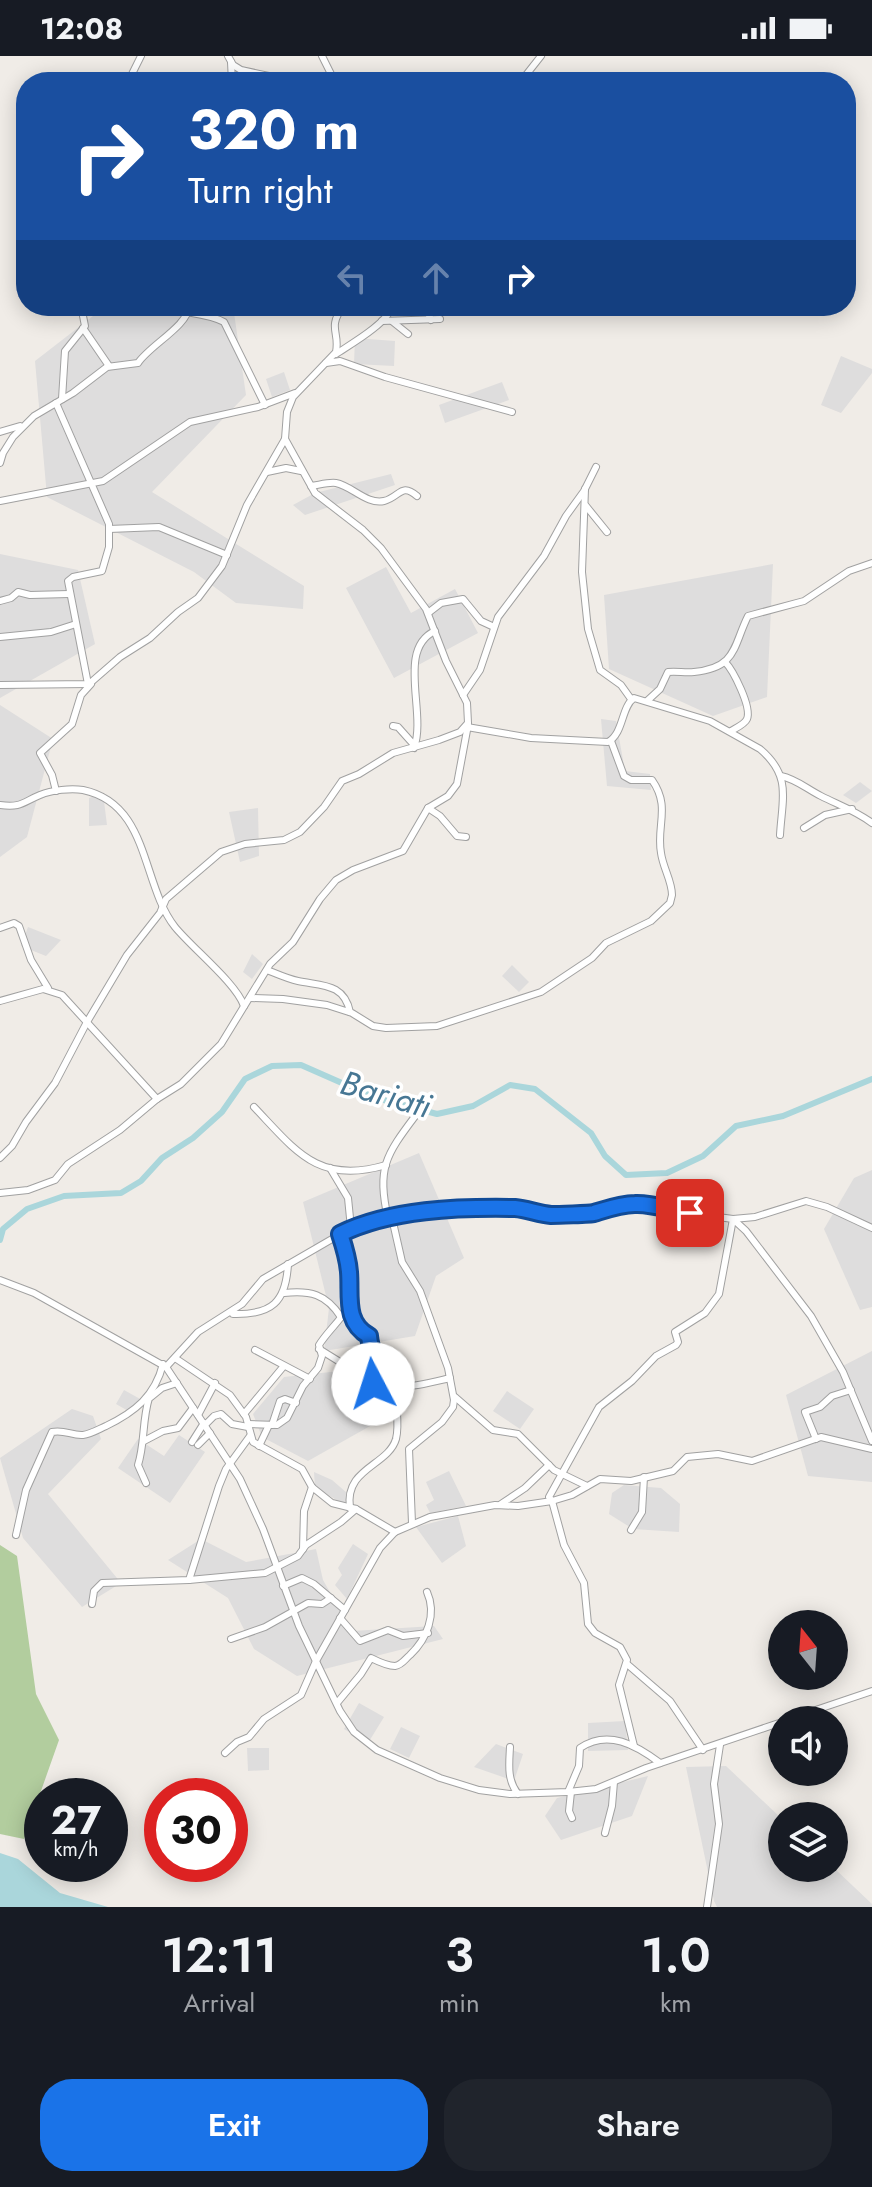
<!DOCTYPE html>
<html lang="en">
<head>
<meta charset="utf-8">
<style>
	body { margin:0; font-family:Jost,sans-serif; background:#20242c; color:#f1f3f6; height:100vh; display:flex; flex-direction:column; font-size:30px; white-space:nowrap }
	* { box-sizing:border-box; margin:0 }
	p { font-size:26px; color:#9ea1a6 }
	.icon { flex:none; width:44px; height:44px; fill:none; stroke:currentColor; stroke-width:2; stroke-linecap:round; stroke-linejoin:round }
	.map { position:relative; height:1851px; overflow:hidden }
	.sheet { display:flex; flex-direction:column; background:#171b24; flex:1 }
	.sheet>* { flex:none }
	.top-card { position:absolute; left:16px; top:16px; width:840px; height:244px; border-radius:32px; box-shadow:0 4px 20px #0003; background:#1a4fa0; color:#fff; overflow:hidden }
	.needle { width:52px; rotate:343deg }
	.controls { position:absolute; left:768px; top:1554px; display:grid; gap:16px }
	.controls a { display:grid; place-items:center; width:80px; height:80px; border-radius:50%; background:#171b24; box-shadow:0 4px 20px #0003; font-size:40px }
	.speed { position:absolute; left:24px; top:1722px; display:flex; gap:16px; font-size:40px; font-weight:700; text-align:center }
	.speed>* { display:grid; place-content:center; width:104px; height:104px; border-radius:50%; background:#171b24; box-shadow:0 4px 20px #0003; line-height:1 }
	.speed small { font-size:20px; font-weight:400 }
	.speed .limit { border:12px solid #d22; background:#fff; color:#111 }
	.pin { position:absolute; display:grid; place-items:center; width:68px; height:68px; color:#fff; margin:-34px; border-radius:16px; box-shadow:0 4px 12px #0006 }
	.me { position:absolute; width:88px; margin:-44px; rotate:355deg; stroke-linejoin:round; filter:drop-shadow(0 0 6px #0008) }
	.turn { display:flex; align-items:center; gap:28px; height:168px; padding:0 40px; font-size:36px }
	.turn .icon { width:104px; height:104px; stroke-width:2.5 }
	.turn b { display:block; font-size:56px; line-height:68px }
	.lanes { display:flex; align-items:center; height:76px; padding:0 40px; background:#0003; justify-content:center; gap:40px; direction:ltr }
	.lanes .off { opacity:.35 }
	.eta { display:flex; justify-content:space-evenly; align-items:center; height:136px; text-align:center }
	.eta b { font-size:48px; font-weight:600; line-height:56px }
	.primary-button { display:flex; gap:16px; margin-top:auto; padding:16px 40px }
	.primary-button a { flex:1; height:92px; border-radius:32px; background:#1a73e8; color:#fff; font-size:32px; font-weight:600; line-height:92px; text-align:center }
	.primary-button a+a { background:#20242c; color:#f1f3f6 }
	.status { display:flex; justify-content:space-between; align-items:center; height:56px; padding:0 40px; background:#171b24; direction:ltr }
	.status svg { height:22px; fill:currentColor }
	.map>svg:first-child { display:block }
	.residential { fill:#dedddd }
	.forest { fill:#b2cd9e }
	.water { fill:#aad6db }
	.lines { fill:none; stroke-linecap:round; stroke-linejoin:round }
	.river { stroke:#aad6db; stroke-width:6 }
	.minor-casing { stroke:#a1a1a1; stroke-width:8 }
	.minor { stroke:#fff; stroke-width:6 }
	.route-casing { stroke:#114b97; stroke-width:20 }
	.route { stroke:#1a73e8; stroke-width:14 }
	.labels { text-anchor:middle; stroke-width:7; stroke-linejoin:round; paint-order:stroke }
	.water-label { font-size:34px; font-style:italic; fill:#477794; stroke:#fff }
</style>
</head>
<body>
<div class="status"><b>12:08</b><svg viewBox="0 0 49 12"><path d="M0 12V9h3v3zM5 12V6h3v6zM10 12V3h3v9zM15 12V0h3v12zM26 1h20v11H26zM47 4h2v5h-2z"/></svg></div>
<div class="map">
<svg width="872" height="1851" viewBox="0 0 872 1851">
	<rect width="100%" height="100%" fill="#f0ece7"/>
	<g class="residential">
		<path d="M106,250H233L246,339L152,436L304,530L303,553L236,547L194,516L47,441L35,305Z"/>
		<path d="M355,282L395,285L394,310L354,308Z"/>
		<path d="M841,300L872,313V317L841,357L821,349Z"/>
		<path d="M284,316L290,334L272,341L266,323Z"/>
		<path d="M502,326L509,344L445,367L439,349Z"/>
		<path d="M391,418L395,429L305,459L293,449L315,437Z"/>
		<path d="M0,498L78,514L95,588L0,642Z"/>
		<path d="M773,508L767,641L713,660L609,613L604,539Z"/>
		<path d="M386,511L411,557L455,533L478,577L394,622L346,532Z"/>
		<path d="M0,649L53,683L27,781L0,801Z"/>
		<path d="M601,663L616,665L625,715L650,718L651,734L607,730Z"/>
		<path d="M860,726L872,735L856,747L843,739Z"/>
		<path d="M103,737L107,769L89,770V742Z"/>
		<path d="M258,752L259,800L240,806L229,756Z"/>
		<path d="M28,871L61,884L46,900L21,890Z"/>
		<path d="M252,898L263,908L252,923L243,916Z"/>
		<path d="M512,909L529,926L519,936L502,920Z"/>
		<path d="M419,1097L464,1202L436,1220L415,1280L324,1295L329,1252L303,1146Z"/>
		<path d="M872,1114V1251L860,1254L824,1173L854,1122Z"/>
		<path d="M872,1295V1426L808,1420L786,1339Z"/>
		<path d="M340,1315L385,1340L395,1356L308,1405L262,1381L253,1358L284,1321Z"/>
		<path d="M124,1334L142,1344L130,1356L116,1348Z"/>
		<path d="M507,1335L534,1353L520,1373L493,1355Z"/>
		<path d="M72,1353L93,1360L101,1383L48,1438L121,1527L82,1551L23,1482L0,1402Z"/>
		<path d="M179,1379L205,1396L170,1447L118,1412L138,1383L164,1400Z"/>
		<path d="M449,1415L466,1450L430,1457L426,1449L434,1444L426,1426Z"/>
		<path d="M314,1416L332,1424L347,1437L345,1449L315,1431Z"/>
		<path d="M624,1429L661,1432L680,1448L679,1476L633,1473L609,1458L612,1437Z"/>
		<path d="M458,1460L466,1490L442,1507L416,1471Z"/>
		<path d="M201,1483L246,1506L316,1493L323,1524L352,1575L434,1570L443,1583L297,1620L254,1593L228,1542L168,1504Z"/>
		<path d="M353,1488L368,1498L347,1543L335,1529L342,1519L338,1512Z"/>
		<path d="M359,1647L384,1661L368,1687L344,1673Z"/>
		<path d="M625,1665L628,1694L588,1695V1667Z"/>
		<path d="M401,1671L420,1680L409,1702L390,1693Z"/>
		<path d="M496,1688L523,1698L514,1725L474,1711Z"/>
		<path d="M247,1692H269V1714L248,1715Z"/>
		<path d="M726,1710L782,1763V1812H834L872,1848V1851H717L714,1845L686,1711Z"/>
		<path d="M648,1720L632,1760L561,1784L545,1760L557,1742Z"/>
	</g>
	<path class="forest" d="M0,1489L17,1500L36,1638L59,1684L24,1783L0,1778Z"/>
	<path class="water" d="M0,1797L18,1803L60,1837L108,1851H0Z"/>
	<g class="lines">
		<path class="river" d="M0,1184L3,1173L27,1153L64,1140L121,1137L141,1125L162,1102L193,1082L222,1056L245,1023L272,1010L301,1009L376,1042L437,1058L473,1050L510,1029L535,1033L591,1077L605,1100L626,1119L667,1117L703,1100L736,1070L783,1060L872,1023"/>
		<defs>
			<g id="minor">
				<path d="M228,0L233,9L241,14L297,26"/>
				<path d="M322,0L335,26"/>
				<path d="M231,6L232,26"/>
				<path d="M128,26L141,0"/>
				<path d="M514,26L526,19L541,0"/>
				<path d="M162,250C182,258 206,256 224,266L265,349"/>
				<path d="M425,250L431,264"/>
				<path d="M382,265L440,263"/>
				<path d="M393,266L408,278"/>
				<path d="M83,272L109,310"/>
				<path d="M336,298C351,288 388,267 392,250"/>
				<path d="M326,307L340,305L385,321L512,356"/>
				<path d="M62,343L65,295L85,270L81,250"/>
				<path d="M56,347L109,468V491L102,515L73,521L68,525L88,628"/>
				<path d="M0,376L20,370"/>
				<path d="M0,407L3,397L13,381L34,360L73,337L107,311L138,307C150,289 188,270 189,250"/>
				<path d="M267,416L286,412L301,415"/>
				<path d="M311,430C319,429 328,426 336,427C352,430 367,449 384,445C400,441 401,426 417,440"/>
				<path d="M585,433L582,516L588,573L600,614L621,629L631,643"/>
				<path d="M0,445L103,425L190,366L258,351L295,337"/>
				<path d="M586,450L607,476"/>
				<path d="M109,473L159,471L227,499"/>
				<path d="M0,545L11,542L18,536L30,539L69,538"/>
				<path d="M428,557L441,547L463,543L481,565L494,571"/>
				<path d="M0,581L51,576L76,568"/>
				<path d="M725,606C733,614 752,651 747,663C745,668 736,672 731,675"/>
				<path d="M0,629L89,628L120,601L150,582L178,556L198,542L222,510L247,449L285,383L287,356L293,341L336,296C340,275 327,273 343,250"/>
				<path d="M463,639L480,614L498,561L544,500L566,460L584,435L596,411"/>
				<path d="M647,645L660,633L668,616C677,615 685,617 694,616C737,612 733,590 748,560L804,545L849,515L872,507"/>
				<path d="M393,670L398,671L415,690"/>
				<path d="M467,671L531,682L608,686C624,677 621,651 634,642L710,665L760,693C792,720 782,743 780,779"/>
				<path d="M414,692C427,657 396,593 435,575"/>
				<path d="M781,720C796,723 807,733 821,740C839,749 856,755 872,767"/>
				<path d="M56,735L52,719L40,697L72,668L81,639L91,628"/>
				<path d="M0,749C21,752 23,746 40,739C52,734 71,732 83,734C150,748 141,828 175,871C193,893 236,927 244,950"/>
				<path d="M428,752L440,760L457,780L466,781"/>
				<path d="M804,772L825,759L852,753"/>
				<path d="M0,872L14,867L19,870L31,904L48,932"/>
				<path d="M267,914C277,918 288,923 298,925C322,930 344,927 350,956"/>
				<path d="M250,942L283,943L327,949L352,957L373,970L386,972L437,970L541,936L592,902L606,887L651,865L670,847L672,839C672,825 663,812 661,797C656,770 671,751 652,724H631L624,720L611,685"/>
				<path d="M0,945L43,933L62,939L157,1043"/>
				<path d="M254,1051C296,1095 318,1129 386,1109"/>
				<path d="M0,1102L12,1090L26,1066L55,1027L87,966L127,899L160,857L166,843L221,796L245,788L284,784L300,776L324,751L342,725L359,718L393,697L439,684L460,676L468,667L467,647L446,605L426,553L381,492L363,474L315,437L285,383"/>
				<path d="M330,1112L348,1142L351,1172"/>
				<path d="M0,1137L28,1134L55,1124L68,1108L120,1074L157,1043L181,1028L221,988L270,908L293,886L320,843L336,824L353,814L403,795L428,752L448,740L457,728L468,669"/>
				<path d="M392,1162L402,1206L420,1235L448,1312L454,1344L453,1351L442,1366L409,1393L412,1467"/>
				<path d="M388,1163C377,1112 385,1100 416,1059"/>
				<path d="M0,1224L34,1237L166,1311L240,1423L263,1473L299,1570L340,1655L354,1676L377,1694L440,1722L479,1734L510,1738L568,1736L596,1733L646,1712L782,1666"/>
				<path d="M284,1237C310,1234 326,1238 341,1261"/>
				<path d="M233,1258C272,1259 286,1246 288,1208"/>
				<path d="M368,1288C373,1301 383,1316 375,1329"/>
				<path d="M319,1293L348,1311L353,1321C396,1336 407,1332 450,1322"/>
				<path d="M255,1294L310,1323"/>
				<path d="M175,1302L230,1339L246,1361L253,1386L302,1413L312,1431L332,1447L356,1453L395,1476"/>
				<path d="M343,1308L370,1285L367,1279L356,1271L349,1249"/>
				<path d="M166,1311L198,1276L242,1248L263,1223L351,1172L426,1156L516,1152L552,1159L588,1158L616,1150L639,1148L673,1155L733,1163L746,1175L811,1260L843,1316L872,1385"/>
				<path d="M151,1341L162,1332L177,1327"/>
				<path d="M455,1341L493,1374L518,1378L554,1414L587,1430"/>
				<path d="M244,1358L283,1311"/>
				<path d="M198,1359L215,1327"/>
				<path d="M248,1368L277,1369L287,1362L303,1330L318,1312L322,1300L319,1289C327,1276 339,1266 347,1253C357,1235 347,1196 340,1178"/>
				<path d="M205,1369L214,1360L221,1358L232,1368L248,1371"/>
				<path d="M272,1369L280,1345L285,1343L296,1347"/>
				<path d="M816,1383L805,1356L820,1351L832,1340L851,1334"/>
				<path d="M144,1385L163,1375L178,1372L193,1352"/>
				<path d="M192,1386L204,1367"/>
				<path d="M198,1389L210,1377"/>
				<path d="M259,1390L269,1369"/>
				<path d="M146,1427L138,1409C145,1387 142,1365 149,1342"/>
				<path d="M501,1448L525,1432L549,1409"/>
				<path d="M350,1452C344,1412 388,1410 396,1383C400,1368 395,1349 396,1333"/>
				<path d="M631,1474L642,1456L644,1421"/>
				<path d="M16,1479L26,1434L52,1376C64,1373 72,1380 83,1379C91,1378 99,1373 106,1370C135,1356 155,1340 163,1308"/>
				<path d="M303,1493L304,1455L312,1431"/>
				<path d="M189,1524L219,1430L226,1413L250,1380"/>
				<path d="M283,1530L302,1522L314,1528L345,1554"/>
				<path d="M92,1548L94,1535L102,1527L189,1524L265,1517L298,1500L306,1489L341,1466L356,1453"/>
				<path d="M340,1562L360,1585L388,1574L403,1580L428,1577"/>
				<path d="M231,1583L265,1571L308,1547L322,1548L331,1542"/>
				<path d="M627,1608L670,1645L703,1694"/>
				<path d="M337,1647L361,1618L371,1602C377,1605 388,1610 395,1610C402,1609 405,1603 410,1599C427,1583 437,1558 427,1536"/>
				<path d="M786,1664L872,1635"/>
				<path d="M634,1690L619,1629L627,1604L620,1591L595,1577L588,1568L584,1527L564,1489L552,1445L549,1441L599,1351L632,1325L656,1300L676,1289L678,1286L675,1276L705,1257L719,1238L733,1163L755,1161L806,1145L827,1151L872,1172"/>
				<path d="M510,1691C509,1709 507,1724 518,1738"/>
				<path d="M225,1697L237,1686L249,1681L264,1663L301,1639L316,1605L380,1492L395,1476L430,1461L495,1449L518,1450L552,1445L572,1439L600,1423L631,1425L673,1415L687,1401L718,1398L752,1405L821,1381L872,1393"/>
				<path d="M568,1736L579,1710L580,1692C608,1673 636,1689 660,1707"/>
				<path d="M571,1736L569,1755L572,1762"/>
				<path d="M605,1777L612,1750L614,1726"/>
				<path d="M707,1851L719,1768L714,1728L720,1689"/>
			</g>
		</defs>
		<use href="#minor" class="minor-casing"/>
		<use href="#minor" class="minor"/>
	</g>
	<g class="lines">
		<defs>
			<path id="route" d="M373,1328L379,1323C378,1308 370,1294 369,1280C344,1266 351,1240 349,1216C348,1202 344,1190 340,1178C391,1153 458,1151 515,1152C527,1153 539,1158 551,1159C556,1159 590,1158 594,1157C607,1153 621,1148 635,1148C653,1147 672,1155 690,1157"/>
		</defs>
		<use href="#route" class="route-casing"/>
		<use href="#route" class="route"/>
	</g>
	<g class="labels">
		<g class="water-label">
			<text transform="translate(386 1038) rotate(16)" y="12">Bariati</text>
		</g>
	</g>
</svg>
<div class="controls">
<a><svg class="needle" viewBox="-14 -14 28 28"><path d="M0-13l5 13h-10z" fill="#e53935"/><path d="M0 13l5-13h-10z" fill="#9ea1a6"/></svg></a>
<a><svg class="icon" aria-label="sound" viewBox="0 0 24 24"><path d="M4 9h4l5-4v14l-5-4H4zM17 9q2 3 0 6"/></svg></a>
<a><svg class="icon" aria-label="layers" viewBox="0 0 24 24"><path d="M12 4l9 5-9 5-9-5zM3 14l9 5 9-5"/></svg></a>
</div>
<div class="speed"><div>27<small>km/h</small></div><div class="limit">30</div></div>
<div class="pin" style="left:690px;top:1157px;background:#d93025"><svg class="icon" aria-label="arrive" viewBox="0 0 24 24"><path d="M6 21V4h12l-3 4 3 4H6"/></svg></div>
<svg class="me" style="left:373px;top:1328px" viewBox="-20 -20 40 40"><circle r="19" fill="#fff"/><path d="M0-13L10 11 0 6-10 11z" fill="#1a73e8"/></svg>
<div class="top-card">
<div class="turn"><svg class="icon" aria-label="right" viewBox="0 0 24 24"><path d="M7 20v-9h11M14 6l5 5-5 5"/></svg><div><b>320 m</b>Turn right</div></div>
<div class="lanes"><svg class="icon off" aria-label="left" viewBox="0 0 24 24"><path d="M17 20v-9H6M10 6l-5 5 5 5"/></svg><svg class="icon off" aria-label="ahead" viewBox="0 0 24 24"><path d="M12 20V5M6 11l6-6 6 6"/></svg><svg class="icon" aria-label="right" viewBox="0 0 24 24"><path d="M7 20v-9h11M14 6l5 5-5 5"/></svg></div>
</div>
</div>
<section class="sheet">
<div class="eta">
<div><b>12:11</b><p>Arrival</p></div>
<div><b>3</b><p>min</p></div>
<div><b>1.0</b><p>km</p></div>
</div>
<div class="primary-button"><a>Exit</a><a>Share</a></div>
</section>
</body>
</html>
